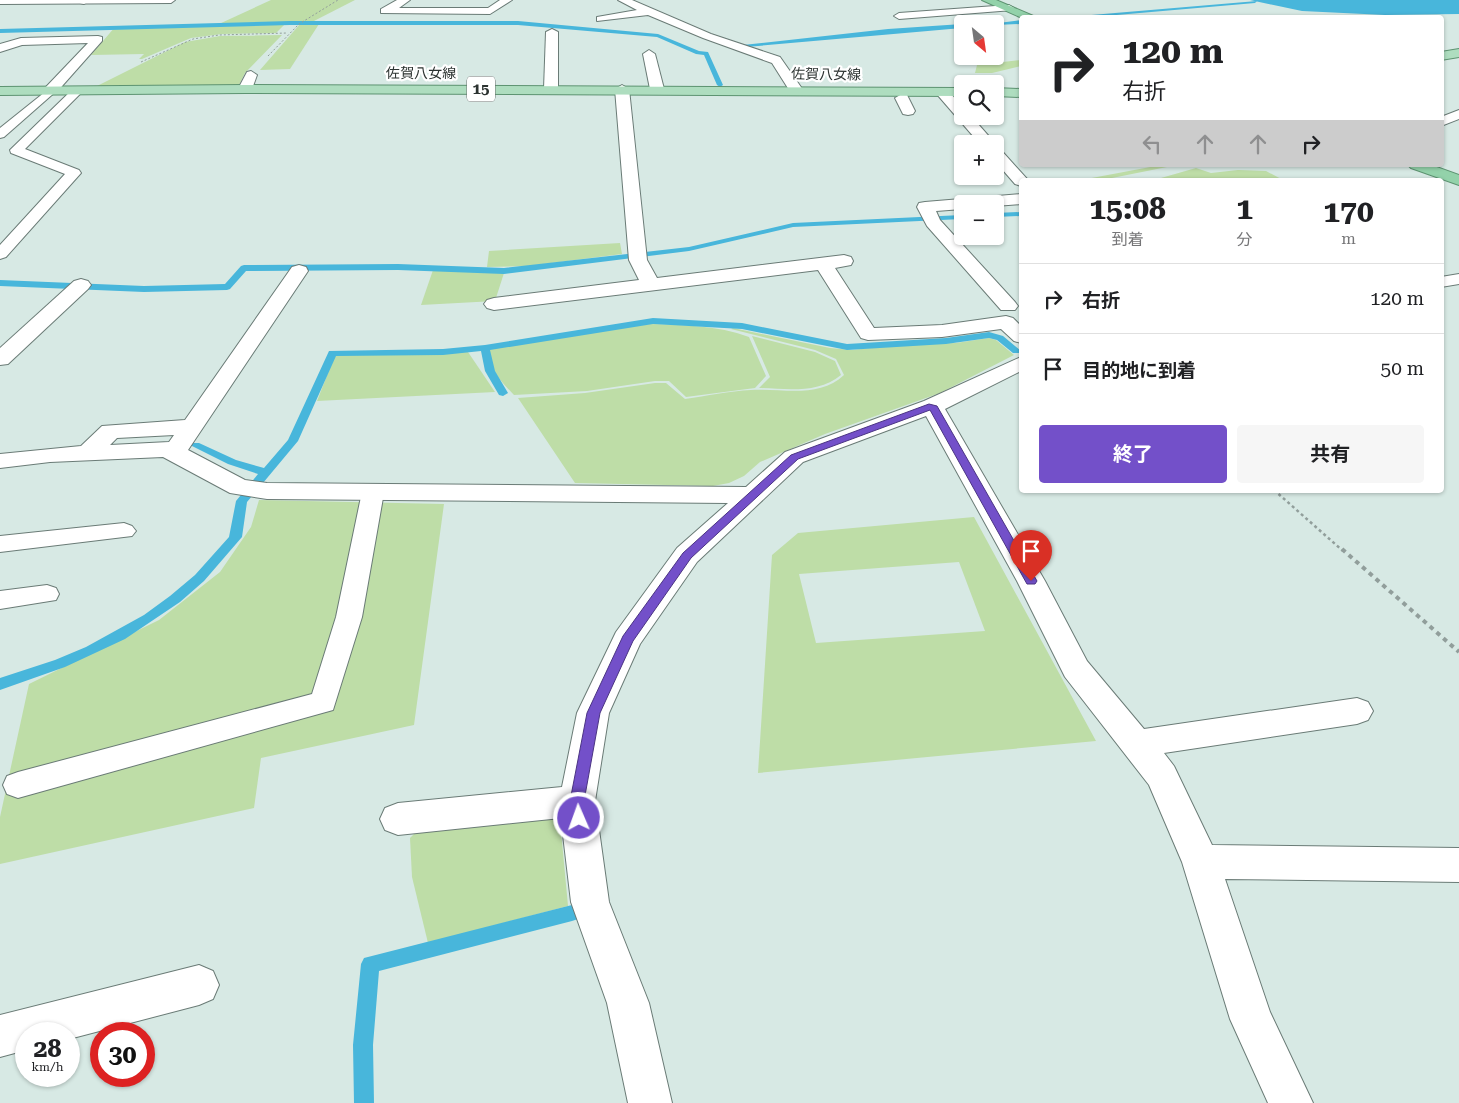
<!DOCTYPE html>
<html lang="ja">
<head>
<meta charset="utf-8">
<style>
	body { margin:0; font-family:"Roboto Serif","Noto Sans JP",serif; background:#f6f6f6; color:#202124; height:100vh; display:flex; flex-direction:column; font-size:19px; white-space:nowrap }
	* { box-sizing:border-box; margin:0 }
	p { font-size:16px; color:#757577 }
	.icon { flex:none; width:28px; height:28px; fill:none; stroke:currentColor; stroke-width:2; stroke-linecap:round; stroke-linejoin:round }
	.map { position:relative; flex:1; overflow:hidden }
	.details { position:absolute; left:1019px; top:178px; width:425px; height:315px; display:flex; flex-direction:column; background:#fff; border-radius:5px; box-shadow:0 1px 4px #0004 }
	.details>* { flex:none }
	.top-card { position:absolute; left:1019px; top:15px; width:425px; height:152px; border-radius:5px; box-shadow:0 1px 4px #0004; background:#fff; color:#202124; overflow:hidden }
	.needle { width:32px; rotate:151deg }
	.fabs { position:absolute; left:954px; top:15px; display:grid; gap:10px }
	.fabs a { display:grid; place-items:center; width:50px; height:50px; border-radius:5px; background:#fff; box-shadow:0 1px 4px #0004; font-size:25px }
	.speed { position:absolute; left:15px; top:1022px; display:flex; gap:10px; font-size:25px; font-weight:700; text-align:center }
	.speed>* { display:grid; place-content:center; width:65px; height:65px; border-radius:50%; background:#fff; box-shadow:0 1px 4px #0004; line-height:1 }
	.speed small { font-size:12px; font-weight:400 }
	.speed .limit { border:8px solid #d22; background:#fff; color:#111 }
	.pin { position:absolute; display:grid; place-items:center; width:42px; height:42px; color:#fff; margin:-51px -21px; border-radius:50% 50% 50% 0; rotate:-45deg; box-shadow:0 0 5px #0007 }
	.pin .icon { rotate:45deg }
	.me { position:absolute; width:55px; margin:-28px; rotate:358deg; stroke-linejoin:round; filter:drop-shadow(0 0 4px #0008) }
	.turn { display:flex; align-items:center; gap:18px; height:105px; padding:0 20px; font-size:22px }
	.turn .icon { width:65px; height:65px; stroke-width:2.5 }
	.turn b { display:block; font-size:35px; line-height:42px }
	.lanes { display:flex; align-items:center; height:48px; padding:0 20px; background:#0003; justify-content:center; gap:25px; direction:ltr }
	.lanes .off { opacity:.35 }
	.eta { display:flex; justify-content:space-evenly; align-items:center; height:85px; text-align:center }
	.eta b { font-size:30px; font-weight:700; line-height:35px }
	.button { display:flex; gap:10px; margin-top:auto; padding:10px 20px }
	.button a { flex:1; height:58px; border-radius:5px; background:#7350c9; color:#fff; font-size:20px; font-weight:700; line-height:58px; text-align:center }
	.button a+a { background:#f6f6f6; color:#202124 }
	ul { padding:0; list-style:none }
	li { display:flex; align-items:center; gap:15px; height:70px; padding:0 20px; border-top:1px solid #e0e0e0 }
	li div { flex:1 }
	li b { display:block; font-size:19px }
	li em { font-style:normal }
	.map>svg:first-child { display:block }
	.green { fill:#bedda7; fill-rule:evenodd }
	.water { fill:#48b6db }
	.lines { fill:none; stroke-linecap:round; stroke-linejoin:round }
	.stream { fill:#48b6db; fill-rule:evenodd }
	.service-casing { stroke:#6a7b76; stroke-width:2 }
	.minor-casing { stroke:#6a7b76; stroke-width:2 }
	.primary-casing { stroke:#5d9371; stroke-width:2 }
	.trunk-casing { stroke:#5d9371; stroke-width:2 }
	.path-far2 { stroke:#919e9b; stroke-width:1; stroke-dasharray:2 2; stroke-linecap:butt }
	.path-far1 { stroke:#919e9b; stroke-width:2.5; stroke-dasharray:3 3; stroke-linecap:butt }
	.path { stroke:#919e9b; stroke-width:4; stroke-dasharray:4.5 4.5; stroke-linecap:butt }
	.service { fill:#fff; fill-rule:evenodd }
	.minor { fill:#fff; fill-rule:evenodd }
	.primary { fill:#aeddbf; fill-rule:evenodd }
	.trunk { fill:#93d2aa; fill-rule:evenodd }
	.route { fill:#7350c9; stroke:#4b3483 }
	.labels { text-anchor:middle; stroke-width:4.5; stroke-linejoin:round; paint-order:stroke }
	.far-street-label { font-size:14px; fill:#2c3331; stroke:#fff }
	.shield { fill:#fff; stroke:#6b706f; stroke-width:1 }
	.shield-label { font-size:15px; font-weight:bold; fill:#2c3331 }
</style>
</head>
<body>
<div class="map">
<svg width="1459" height="1103" viewBox="0 0 1459 1103">
	<rect width="100%" height="100%" fill="#d7e9e4"/>
	<g class="green">
		<path d="M271,0H355L312,22L219,24Z"/>
		<path d="M285,24L276,33L222,34L191,38L142,59H139L144,54L91,55L115,27Z"/>
		<path d="M300,24H319L290,69L260,70Z"/>
		<path d="M282,35L245,73L239,85L97,86L185,42L220,36Z"/>
		<path d="M1021,60V66L992,73H975L977,65Z"/>
		<path d="M1161,165H1177L1102,180H1081Z"/>
		<path d="M1196,168L1211,173L1238,170L1266,171L1283,180L1161,178Z"/>
		<path d="M620,243L622,254L528,266L487,267L489,251Z"/>
		<path d="M433,270L504,273L495,301L421,305Z"/>
		<path d="M649,324C683,325 717,325 749,337L766,376L755,388L686,397L669,381H655L587,391L514,395C501,381 489,370 489,349Z"/>
		<path d="M733,328L830,348L852,350L908,344L956,343L989,338L996,340L1014,355L940,393L825,434L760,462L744,476L729,483L713,486L575,483L518,398L585,393L655,383H666L685,399C707,396 729,391 751,390C782,388 819,399 844,375L836,359L815,350L731,329Z"/>
		<path d="M752,336L815,352L835,361L841,375C818,394 787,389 759,388L770,377Z"/>
		<path d="M468,352L495,392L317,401L335,355Z"/>
		<path d="M259,500L444,504L414,725L261,758L254,808L0,864V817L29,684L159,620L220,572L251,527Z"/>
		<path d="M974,517L1096,741L758,773L772,555L798,533ZM959,562L985,631L816,643L799,574Z"/>
		<path d="M559,810L568,906L428,943L412,877L410,838L422,826Z"/>
	</g>
	<path class="water" d="M1250,0H1459V14L1385,15L1302,11Z"/>
	<g class="lines">
		<g class="stream">
			<path d="M1257,1L1255,3L1082,18H1056Z"/>
			<path d="M1021,20V24L995,25L991,24Z"/>
			<path d="M290,21H518L658,34L699,51L708,52L723,85L720,87L717,85L704,55L696,54L657,37L518,25H290L0,33V29Z"/>
			<path d="M962,24V28L746,47L743,45L888,29Z"/>
			<path d="M1021,212V216L995,217V213Z"/>
			<path d="M962,215V219L793,227L689,251L504,274L398,270L246,271L230,289L227,290L144,292L0,286V280L144,286L225,284L241,266L244,265L398,264L504,268L689,247L793,223Z"/>
			<path d="M653,318L742,323L847,344L946,338L989,332L1003,336L1021,351L1019,353H1013L997,340L989,338L946,344L847,350L742,329L653,324L490,350L495,371L508,393L503,396L499,395L485,371L481,351L443,355L336,356L298,441L247,502L242,537L204,581L180,602L125,639L65,667L0,690V678L55,660L86,647L144,615L170,596L195,575L229,537L236,501L258,474L228,464L190,445L191,443H199L236,460L264,468L288,440L329,351L443,349L485,345Z"/>
			<path d="M572,905L578,907L581,913L578,919L572,921L379,971L373,1045L374,1103H354L353,1045L361,964L364,958Z"/>
		</g>
		<defs>
			<g id="service">
				<path d="M0,0H175L171,3L0,4Z"/>
				<path d="M78,87L82,88V92L25,149L79,170L81,173L6,257L0,259V245L65,174L11,153L10,150L74,88Z"/>
				<path d="M50,88L56,91L54,93L4,137L0,138V128Z"/>
				<path d="M1459,274V284L1441,287V277Z"/>
				<path d="M373,485L381,487L384,492L362,617L333,710L18,798L7,794L3,785L7,776L18,772L312,694L336,617L362,492L365,487Z"/>
				<path d="M124,523L132,526L136,531L132,536L0,552V536Z"/>
				<path d="M47,585L56,588L59,594L56,600L0,609V591Z"/>
			</g>
			<g id="minor">
				<path d="M79,0H91L84,4L80,3Z"/>
				<path d="M397,0H410L399,8H488L500,0H512L490,14L381,13V9Z"/>
				<path d="M618,0H632L711,34L780,57L803,90L801,93H791L772,63L703,38L648,15L597,21V17L637,10Z"/>
				<path d="M1009,5L1014,8L1013,10L899,19L894,16L899,13Z"/>
				<path d="M552,29L558,32V89L551,93L544,89L546,32Z"/>
				<path d="M98,36L102,37V41L55,94H45L43,91L45,88L88,43L22,45L0,52V44L21,38Z"/>
				<path d="M649,50L655,54L664,89L657,93L650,89L643,54Z"/>
				<path d="M251,71L257,75L252,89L245,93L240,92L238,89L247,72Z"/>
				<path d="M622,85L629,89L647,260L657,278L844,255L851,257L853,261L851,265L835,268L874,328L942,325L1006,316L1013,318L1021,326V343L1014,341L1001,329L942,337L868,340L861,338L818,270L494,310L487,308L484,304L487,300L494,298L639,280L629,260L615,89Z"/>
				<path d="M942,88L947,89L962,107V116H971L993,141L995,144V145L980,144L935,92Z"/>
				<path d="M902,94L907,95L915,111L913,114L908,115L903,114L895,98Z"/>
				<path d="M1459,110V119L1441,126V117Z"/>
				<path d="M995,147L1000,149L1028,180H1021V186L1015,184L995,161Z"/>
				<path d="M1021,194V204L995,206V204H962V209L936,211L940,220L1015,302L1018,306L1015,310H1001L927,226L917,207L919,203L925,202Z"/>
				<path d="M299,265L306,267L308,271L188,450L245,480L267,483L746,487L785,452L924,401L1021,357V371L945,409L1045,581L1087,661L1144,729L1357,698L1368,702L1373,711L1368,720L1357,724L1164,753L1174,766L1212,845L1459,848V882L1225,879L1270,1012L1313,1103H1268L1230,1019L1182,862L1149,785L1065,677L1017,581L926,416L803,462L697,562L640,644L609,713L595,801L609,902L649,1003L672,1103H628L607,1003L571,902L561,818L398,835L385,830L380,819L385,808L398,803L562,787L577,713L616,632L677,548L728,503L267,499L230,493L163,457L50,462L0,468V454L81,446L102,426L185,420L292,267ZM174,435L169,442L110,445L117,438Z"/>
				<path d="M81,279L88,281L91,285L88,289L8,364L0,365V348L74,281Z"/>
				<path d="M199,965L213,971L219,985L213,999L199,1005L69,1039V1034H26V1050L0,1057V1015Z"/>
			</g>
			<g id="primary">
				<path d="M1459,49V57L1441,60V52Z"/>
				<path d="M245,85L962,88V96L245,93L0,95V87Z"/>
				<path d="M995,88L1021,89V97L995,96Z"/>
			</g>
			<g id="trunk">
				<path d="M982,0H996L1038,18H1022Z"/>
				<path d="M1408,165H1431L1459,175V185L1411,168Z"/>
			</g>
		</defs>
		<use href="#service" class="service-casing"/>
		<use href="#minor" class="minor-casing"/>
		<use href="#primary" class="primary-casing"/>
		<use href="#trunk" class="trunk-casing"/>
		<g class="path-far2">
			<path d="M268,56L299,24L338,0"/>
			<path d="M141,62L193,39L219,35L287,33"/>
		</g>
		<path class="path-far1" d="M1274,490L1343,551"/>
		<path class="path" d="M1342,549L1459,652"/>
		<use href="#service" class="service"/>
		<use href="#minor" class="minor"/>
		<use href="#primary" class="primary"/>
		<use href="#trunk" class="trunk"/>
	</g>
	<path class="route" d="M929,404L937,406L1037,581L1035,584H1027L930,410L798,459L691,558L633,641L600,713L584,801L587,818L584,823L579,825L574,823L570,801L587,713L623,636L683,553L791,455Z"/>
	<g class="labels">
		<g class="far-street-label">
			<text x="421" y="78">佐賀八女線</text>
			<text transform="translate(826 74) rotate(1)" y="5">佐賀八女線</text>
		</g>
		<rect class="shield" x="467" y="76.5" width="28" height="25" rx="4"/>
		<g class="shield-label">
			<text x="481" y="94">15</text>
		</g>
	</g>
</svg>
<div class="fabs">
<a><svg class="needle" viewBox="-14 -14 28 28"><path d="M0-13l5 13h-10z" fill="#e53935"/><path d="M0 13l5-13h-10z" fill="#757577"/></svg></a>
<a><svg class="icon" aria-label="search" viewBox="0 0 24 24"><circle cx="10" cy="10" r="6"/><path d="M15 15l6 6"/></svg></a>
<a>+</a>
<a>−</a>
</div>
<div class="speed"><div>28<small>km/h</small></div><div class="limit">30</div></div>
<div class="pin" style="left:1031px;top:581px;background:#d93025"><svg class="icon" aria-label="arrive" viewBox="0 0 24 24"><path d="M6 21V4h12l-3 4 3 4H6"/></svg></div>
<svg class="me" style="left:579px;top:818px" viewBox="-20 -20 40 40"><circle r="17" fill="#7350c9" stroke="#fff" stroke-width="3"/><path d="M0-11L8 9 0 5-8 9z" fill="#fff"/></svg>
<div class="top-card">
<div class="turn"><svg class="icon" aria-label="right" viewBox="0 0 24 24"><path d="M7 20v-9h11M14 6l5 5-5 5"/></svg><div><b>120 m</b>右折</div></div>
<div class="lanes"><svg class="icon off" aria-label="left" viewBox="0 0 24 24"><path d="M17 20v-9H6M10 6l-5 5 5 5"/></svg><svg class="icon off" aria-label="ahead" viewBox="0 0 24 24"><path d="M12 20V5M6 11l6-6 6 6"/></svg><svg class="icon off" aria-label="ahead" viewBox="0 0 24 24"><path d="M12 20V5M6 11l6-6 6 6"/></svg><svg class="icon" aria-label="right" viewBox="0 0 24 24"><path d="M7 20v-9h11M14 6l5 5-5 5"/></svg></div>
</div>
<section class="details">
<div class="eta">
<div><b>15:08</b><p>到着</p></div>
<div><b>1</b><p>分</p></div>
<div><b>170</b><p>m</p></div>
</div>
<ul>
<li><svg class="icon" aria-label="right" viewBox="0 0 24 24"><path d="M7 20v-9h11M14 6l5 5-5 5"/></svg><div><b>右折</b></div><em>120 m</em></li>
<li><svg class="icon" aria-label="arrive" viewBox="0 0 24 24"><path d="M6 21V4h12l-3 4 3 4H6"/></svg><div><b>目的地に到着</b></div><em>50 m</em></li>
</ul>
<div class="button"><a>終了</a><a>共有</a></div>
</section>
</div>
</body>
</html>
